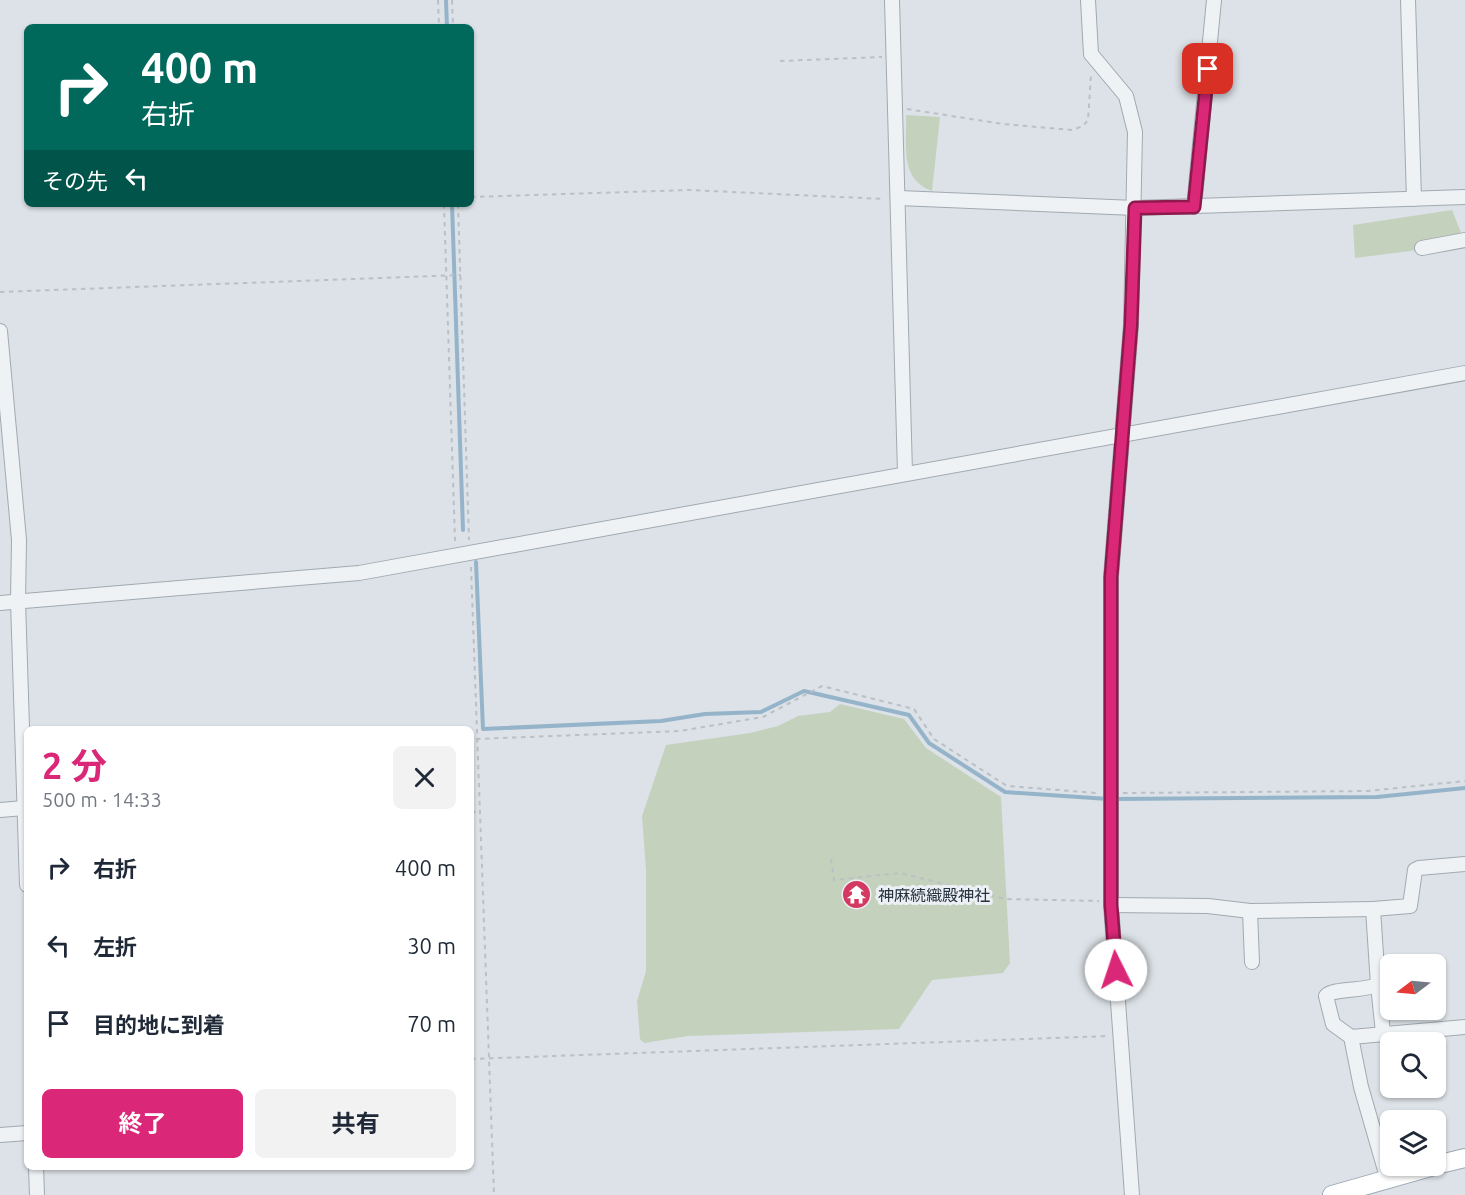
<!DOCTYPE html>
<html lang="ja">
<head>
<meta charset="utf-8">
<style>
	body { margin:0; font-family:Ubuntu,"Noto Sans JP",sans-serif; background:#f2f2f3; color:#1f2937; height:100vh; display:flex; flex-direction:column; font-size:22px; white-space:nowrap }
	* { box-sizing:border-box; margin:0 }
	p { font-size:20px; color:#747a83 }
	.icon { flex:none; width:33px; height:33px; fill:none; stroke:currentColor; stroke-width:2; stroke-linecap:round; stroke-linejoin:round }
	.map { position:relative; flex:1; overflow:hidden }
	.sheet { position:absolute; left:24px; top:726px; width:450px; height:444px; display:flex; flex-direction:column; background:#fff; border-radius:9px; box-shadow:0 2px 4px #0004 }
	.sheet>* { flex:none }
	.top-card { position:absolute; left:24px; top:24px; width:450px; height:183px; border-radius:9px; box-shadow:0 2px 4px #0004; background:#00695c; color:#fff; overflow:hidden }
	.needle { width:39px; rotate:254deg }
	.tools { position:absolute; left:1380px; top:954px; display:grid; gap:12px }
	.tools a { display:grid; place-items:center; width:66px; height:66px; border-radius:9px; background:#fff; box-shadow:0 2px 4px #0004; font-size:30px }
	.pin { position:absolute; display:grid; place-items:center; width:51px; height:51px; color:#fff; margin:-26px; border-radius:12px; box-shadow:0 3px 9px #0006 }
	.me { position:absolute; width:66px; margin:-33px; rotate:356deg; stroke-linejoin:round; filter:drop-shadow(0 0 4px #0008) }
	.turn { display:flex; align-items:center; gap:21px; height:126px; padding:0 18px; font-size:27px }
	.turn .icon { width:78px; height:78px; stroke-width:2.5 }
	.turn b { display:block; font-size:42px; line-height:51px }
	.then { display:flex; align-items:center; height:57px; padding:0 18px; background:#0003; gap:12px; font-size:22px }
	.round { display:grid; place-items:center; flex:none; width:63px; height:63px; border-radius:9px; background:#f2f2f3 }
	.overview { display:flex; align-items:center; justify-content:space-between; height:102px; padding:0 18px }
	h1 { font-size:36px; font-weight:700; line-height:45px; color:#db2777 }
	.primary-button { display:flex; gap:12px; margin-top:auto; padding:12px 18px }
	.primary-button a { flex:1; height:69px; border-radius:9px; background:#db2777; color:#fff; font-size:24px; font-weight:700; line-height:69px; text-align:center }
	.primary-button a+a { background:#f2f2f3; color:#1f2937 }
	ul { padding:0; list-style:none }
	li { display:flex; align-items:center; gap:18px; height:78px; padding:0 18px }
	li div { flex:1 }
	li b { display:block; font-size:22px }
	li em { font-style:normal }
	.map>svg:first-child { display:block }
	.green { fill:#c4d2bd }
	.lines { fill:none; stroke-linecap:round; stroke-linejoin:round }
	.stream { stroke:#95b4ca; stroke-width:4 }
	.minor-casing { stroke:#a1a9b1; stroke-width:16 }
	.major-casing { stroke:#9ba7b3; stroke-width:20 }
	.path { stroke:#bac0c5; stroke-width:2; stroke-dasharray:4.5 4.5; stroke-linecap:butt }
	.minor { stroke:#eff2f5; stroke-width:14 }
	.major { stroke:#fff; stroke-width:18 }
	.route-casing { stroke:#8e194d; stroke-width:15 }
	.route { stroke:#db2777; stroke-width:10 }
	.labels { text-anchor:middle; stroke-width:6; stroke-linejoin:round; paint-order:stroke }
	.poi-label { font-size:16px; fill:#25313e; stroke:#ecf0f5; text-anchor:start }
</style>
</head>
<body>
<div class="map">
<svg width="1465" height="1195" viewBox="0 0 1465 1195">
	<rect width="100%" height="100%" fill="#dce2e7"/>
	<g class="green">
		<path d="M906,115L940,117L932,191C899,179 907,145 906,115Z"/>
		<path d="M1452,210L1462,235L1418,250L1355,258L1353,225Z"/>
		<path d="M840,704L904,719L926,748L1001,797L1010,963L1003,973L932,980L899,1029L688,1036L644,1043L640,1039L637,1001L646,971V870L642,816L666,745L750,733L778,726L798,716L830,712Z"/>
	</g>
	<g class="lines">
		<g class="stream">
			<path d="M446,0L447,27"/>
			<path d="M452,204L463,530"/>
			<path d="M476,562L483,729L661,721L705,714L761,712L804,691L909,715L929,743L1005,792L1108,799"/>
			<path d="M1115,799L1377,797L1465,788"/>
		</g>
		<defs>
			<g id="minor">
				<path d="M892,0L905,473"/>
				<path d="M1088,0L1091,54L1126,96L1135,132L1131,325L1111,577V905L1132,1195"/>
				<path d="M1408,0L1414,199"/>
				<path d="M899,198L1135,208L1465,197"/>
				<path d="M1194,207L1214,0"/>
				<path d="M1422,248L1465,240"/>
				<path d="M0,331L19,540L18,601L27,885"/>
				<path d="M0,603L359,573L1465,373"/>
				<path d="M0,810L24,808"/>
				<path d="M1111,905L1208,906L1250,911L1373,909"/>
				<path d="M1250,911L1252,962"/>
				<path d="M1378,985L1383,1033"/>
				<path d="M1351,1037L1465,1027"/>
				<path d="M0,1135L27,1133"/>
				<path d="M36,1167L37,1195"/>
				<path d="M1387,1177L1361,1087L1351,1037L1333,1024L1326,996C1333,988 1364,991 1378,985L1373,909L1410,906L1415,870L1419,868L1465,864"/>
			</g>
			<g id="major">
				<path d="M1436,1165L1465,1158"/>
				<path d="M1332,1195L1434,1166"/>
			</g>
		</defs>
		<use href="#minor" class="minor-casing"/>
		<use href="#major" class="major-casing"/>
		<g class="path">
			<path d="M438,0L439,27"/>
			<path d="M452,0L453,27"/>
			<path d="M780,61L882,57"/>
			<path d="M907,109L1003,124L1072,130L1083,126L1088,120L1091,75"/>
			<path d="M471,197L689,190L884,199"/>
			<path d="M444,204L455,541"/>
			<path d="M458,204L469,540"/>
			<path d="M0,292L461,275"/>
			<path d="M471,567L494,1195"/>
			<path d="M476,739L680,731L763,717L822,686L914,709L934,739L1007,786L1097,793"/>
			<path d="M1123,793L1368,791L1465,781"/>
			<path d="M471,812H480"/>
			<path d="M831,859L834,880L900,873L1005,899L1099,901"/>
			<path d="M471,1059L1109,1036"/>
		</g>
		<use href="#minor" class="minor"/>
		<use href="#major" class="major"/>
	</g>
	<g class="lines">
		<defs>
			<path id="route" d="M1116,970L1111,905V577L1131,325L1135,208L1194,207L1208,69"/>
		</defs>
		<use href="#route" class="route-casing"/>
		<use href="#route" class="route"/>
	</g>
	<defs>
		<symbol id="temple-disc" viewBox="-11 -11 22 22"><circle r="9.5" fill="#d43961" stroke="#ecf0f5"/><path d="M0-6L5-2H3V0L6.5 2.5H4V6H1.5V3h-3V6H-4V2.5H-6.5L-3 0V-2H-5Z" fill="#fff"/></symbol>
	</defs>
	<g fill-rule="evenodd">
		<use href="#temple-disc" x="840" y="878" width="33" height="33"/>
	</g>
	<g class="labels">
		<g class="poi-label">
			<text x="878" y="901">神麻続織殿神社</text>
		</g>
	</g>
</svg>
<div class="tools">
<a><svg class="needle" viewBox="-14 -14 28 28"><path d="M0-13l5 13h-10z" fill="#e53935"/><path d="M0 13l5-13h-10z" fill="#747a83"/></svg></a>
<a><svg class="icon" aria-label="search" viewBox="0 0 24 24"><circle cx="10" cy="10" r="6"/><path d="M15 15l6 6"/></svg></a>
<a><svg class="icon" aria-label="layers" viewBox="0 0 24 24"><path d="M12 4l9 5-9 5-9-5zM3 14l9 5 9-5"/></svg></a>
</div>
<div class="pin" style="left:1208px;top:69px;background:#d93025"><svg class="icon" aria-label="arrive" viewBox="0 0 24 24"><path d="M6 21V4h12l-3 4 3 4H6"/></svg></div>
<svg class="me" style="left:1116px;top:970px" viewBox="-20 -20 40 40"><circle r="19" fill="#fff"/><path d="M0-13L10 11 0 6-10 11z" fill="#db2777"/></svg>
<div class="top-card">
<div class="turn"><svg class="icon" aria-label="right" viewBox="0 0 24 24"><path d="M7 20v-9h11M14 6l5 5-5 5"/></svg><div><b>400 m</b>右折</div></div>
<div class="then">その先<svg class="icon" aria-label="left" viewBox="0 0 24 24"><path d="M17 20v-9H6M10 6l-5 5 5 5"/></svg></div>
</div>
<section class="sheet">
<div class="overview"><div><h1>2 分</h1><p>500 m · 14:33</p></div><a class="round"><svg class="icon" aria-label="close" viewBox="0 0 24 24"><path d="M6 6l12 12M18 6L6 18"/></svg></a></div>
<ul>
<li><svg class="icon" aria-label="right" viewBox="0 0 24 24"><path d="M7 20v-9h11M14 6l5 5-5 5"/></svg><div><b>右折</b></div><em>400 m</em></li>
<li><svg class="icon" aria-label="left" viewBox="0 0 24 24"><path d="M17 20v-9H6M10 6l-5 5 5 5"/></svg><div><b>左折</b></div><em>30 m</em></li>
<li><svg class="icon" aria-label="arrive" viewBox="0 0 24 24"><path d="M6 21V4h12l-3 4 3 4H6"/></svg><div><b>目的地に到着</b></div><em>70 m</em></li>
</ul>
<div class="primary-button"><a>終了</a><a>共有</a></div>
</section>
</div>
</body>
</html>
